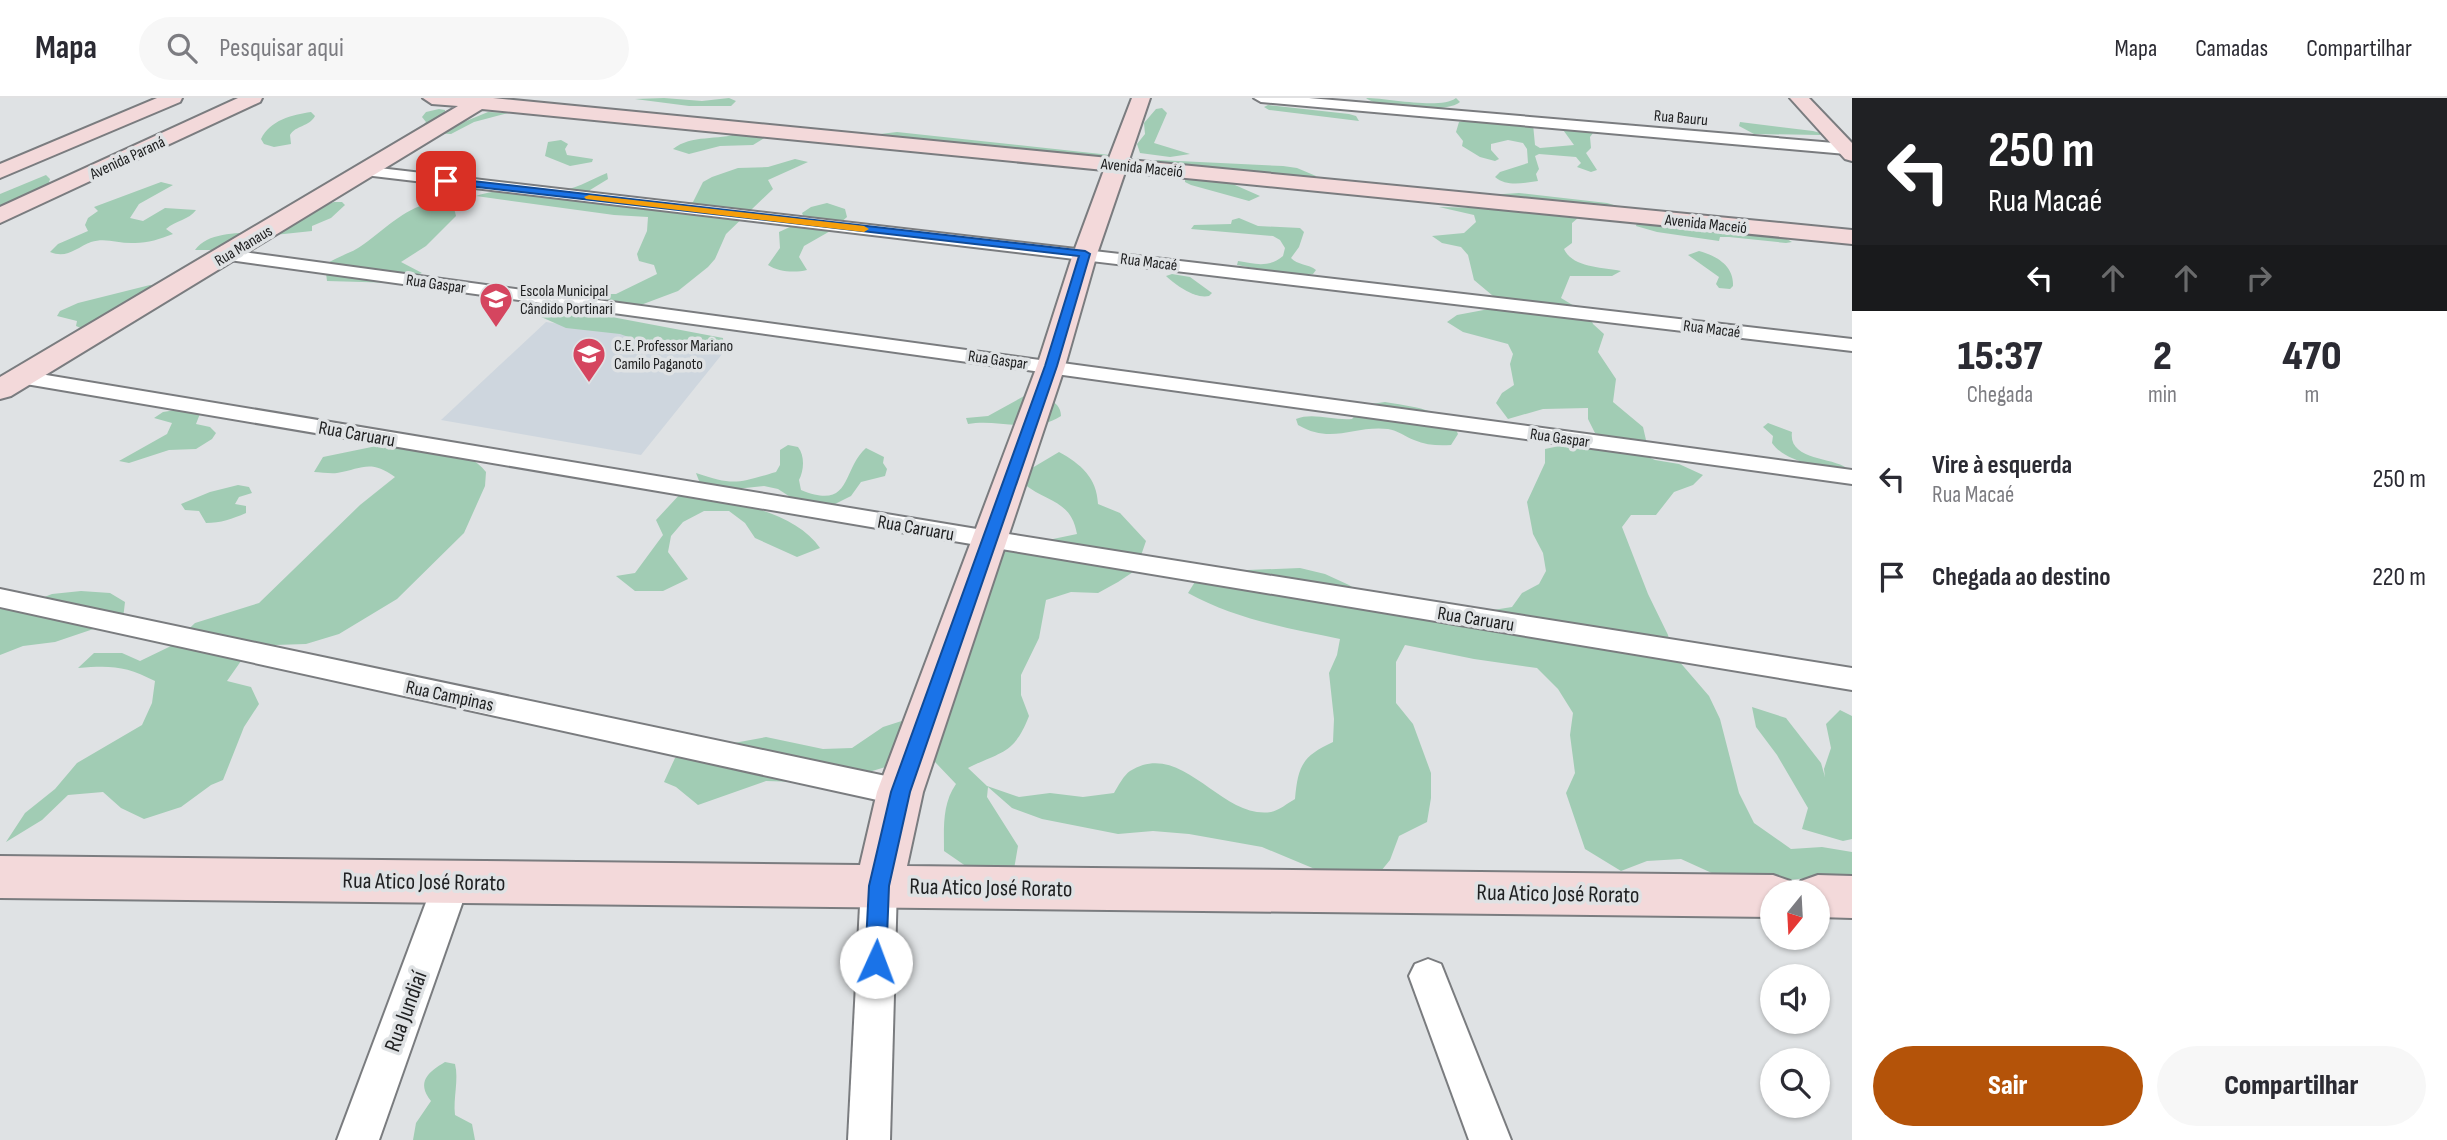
<!DOCTYPE html>
<html lang="pt">
<head>
<meta charset="utf-8">
<style>
	body { margin:0; font-family:"Sofia Sans Condensed",sans-serif; background:#f7f7f7; color:#2b2b33; height:100vh; display:flex; flex-direction:column; font-size:26px; white-space:nowrap }
	* { box-sizing:border-box; margin:0 }
	p { font-size:23px; color:#7c7c81 }
	.icon { flex:none; width:38px; height:38px; fill:none; stroke:currentColor; stroke-width:2; stroke-linecap:round; stroke-linejoin:round }
	.map { position:relative; flex:1; overflow:hidden }
	.details { display:flex; flex-direction:column; background:#fff; width:595px }
	.details>* { flex:none }
	.banner { background:#202124; color:#fff; overflow:hidden }
	.needle { width:46px; rotate:198deg }
	.controls { position:absolute; left:1760px; top:782px; display:grid; gap:14px }
	.controls a { display:grid; place-items:center; width:70px; height:70px; border-radius:50%; background:#fff; box-shadow:0 2px 5px #0004; font-size:35px }
	.pin { position:absolute; display:grid; place-items:center; width:60px; height:60px; color:#fff; margin:-30px; border-radius:14px; box-shadow:0 4px 10px #0006 }
	.me { position:absolute; width:77px; margin:-38px; rotate:2deg; stroke-linejoin:round; filter:drop-shadow(0 0 5px #0008) }
	.turn { display:flex; align-items:center; gap:24px; height:147px; padding:0 21px; font-size:32px }
	.turn .icon { width:91px; height:91px; stroke-width:2.5 }
	.turn b { display:block; font-size:49px; line-height:60px }
	.lanes { display:flex; align-items:center; height:66px; padding:0 21px; background:#0003; justify-content:center; gap:35px; direction:ltr }
	.lanes .off { opacity:.35 }
	.eta { display:flex; justify-content:space-evenly; align-items:center; height:119px; text-align:center }
	.eta b { font-size:42px; font-weight:800; line-height:49px }
	.cta { display:flex; gap:14px; margin-top:auto; padding:14px 21px }
	.cta a { flex:1; height:80px; border-radius:42px; background:#b45309; color:#fff; font-size:28px; font-weight:800; line-height:80px; text-align:center }
	.cta a+a { background:#f7f7f7; color:#2b2b33 }
	ul { padding:0; list-style:none }
	li { display:flex; align-items:center; gap:21px; height:98px; padding:0 21px }
	li div { flex:1 }
	li b { display:block; font-size:26px }
	li em { font-style:normal }
	header { display:flex; align-items:center; gap:42px; box-sizing:border-box; height:98px; padding:0 35px; background:#fff; border-bottom:2px solid #e1e1e2 }
	header strong { font-size:33px }
	nav { display:flex; gap:38px; margin-inline-start:auto; font-size:24px }
	.search { width:490px; height:63px; background:#f7f7f7; display:flex; align-items:center; gap:18px; box-sizing:border-box; padding:0 24px; border-radius:38px; color:#7c7c81; font-size:26px }
	main { display:flex; flex:1; min-height:0 }
	.map>svg:first-child { display:block }
	.built { fill:#ced6de }
	.green { fill:#a1ccb4 }
	.lines { fill:none; stroke-linecap:round; stroke-linejoin:round }
	.street-casing { stroke:#7a7c7f; stroke-width:4 }
	.secondary-casing { stroke:#7a7c7f; stroke-width:4 }
	.street { fill:#fff; fill-rule:evenodd }
	.secondary { fill:#f3d9da; fill-rule:evenodd }
	.route { fill:#1a73e8; stroke:#114b97; stroke-width:2 }
	.slow { fill:#f59e0b }
	.labels { text-anchor:middle; stroke-width:7; stroke-linejoin:round; paint-order:stroke }
	.far-street-label { font-size:16px; fill:#202122; stroke:#dfe2e4 }
	.far-poi-label { font-size:16px; fill:#202122; stroke:#dfe2e4; text-anchor:start }
	.street-label { font-size:19px; fill:#202122; stroke:#dfe2e4 }
	.near-street-label { font-size:23px; fill:#202122; stroke:#dfe2e4 }
</style>
</head>
<body>
<header>
<strong>Mapa</strong>
<div class="search"><svg class="icon" aria-label="search" viewBox="0 0 24 24"><circle cx="10" cy="10" r="6"/><path d="M15 15l6 6"/></svg>Pesquisar aqui</div>
<nav><a>Mapa</a><a>Camadas</a><a>Compartilhar</a></nav>
</header>
<main>
<div class="map">
<svg width="1852" height="1042" viewBox="0 0 1852 1042">
	<rect width="100%" height="100%" fill="#dfe2e4"/>
	<path class="built" d="M546,224L727,250L641,357L441,322Z"/>
	<g class="green">
		<path d="M664,0L702,3L729,0L736,3L731,8H689L635,1Z"/>
		<path d="M1366,0C1389,0 1440,12 1456,0L1460,4C1446,16 1379,11 1366,0Z"/>
		<path d="M1268,7L1349,16L1356,18L1359,23L1269,12L1264,9Z"/>
		<path d="M1162,10L1167,15L1154,45L1190,56L1170,59L1140,55L1137,46L1145,36L1144,25L1156,11Z"/>
		<path d="M439,11L445,12V17L454,28L488,14L508,15L474,24L451,36L431,35L422,28L426,24L422,19L426,14Z"/>
		<path d="M311,14L315,18C309,29 296,27 290,37L291,46L274,49L264,46L261,41C270,22 292,17 311,14Z"/>
		<path d="M1470,22L1533,26L1535,47L1540,50L1574,47L1561,29L1623,25L1662,31L1622,37L1593,35L1590,39L1591,50L1586,55L1597,72L1591,74L1577,69L1581,65L1576,59L1539,56L1535,58L1539,71L1536,76L1538,83C1523,85 1507,89 1495,79L1500,74L1528,65L1527,51L1523,45L1508,42L1491,46V52L1499,61L1495,63L1480,59L1462,48L1463,43L1456,34L1459,24Z"/>
		<path d="M1740,24L1813,33L1821,35L1820,37L1754,36L1739,28Z"/>
		<path d="M897,34L1110,57L1107,61L855,39Z"/>
		<path d="M740,35L769,37L753,47L720,48L689,56L673,51C692,36 717,43 740,35Z"/>
		<path d="M561,42L568,46L565,51L567,57L593,61L592,64L570,68L545,58L548,44Z"/>
		<path d="M795,61L808,64L768,82L773,91L726,136L715,161L708,169L678,193L630,211L600,208L596,216L723,240L724,251L699,253L637,242L620,236L566,230L539,218L578,201L598,196H616L657,176L654,167L639,163L637,156L647,133L648,119L614,117L476,98C504,89 526,94 554,93C573,93 590,82 607,75L608,81L590,92L588,98L675,107L693,104L703,84L712,79L738,70L768,69Z"/>
		<path d="M1158,62L1283,68L1297,70L1316,78L1311,84L1232,81L1235,87L1260,98L1249,103L1191,87L1185,84V79L1149,66Z"/>
		<path d="M46,77L50,81L48,87L0,112V96Z"/>
		<path d="M161,84L173,87L139,106L130,120L143,123L165,110L196,112C189,122 176,122 166,131L173,136C160,141 148,145 135,145C119,146 106,139 91,144C76,150 67,161 50,154L58,146L88,133L85,127L88,120L98,113L94,109Z"/>
		<path d="M1519,95L1607,105L1641,115L1578,120L1572,125V145L1564,151C1573,170 1602,169 1621,173L1612,178H1570L1561,200L1589,217L1593,226L1604,236L1598,254L1616,281L1613,304L1643,329L1646,342L1625,345L1595,335L1588,321V310L1543,311L1508,321L1496,305L1502,295L1514,287L1510,266L1513,256L1508,246L1463,234L1447,224L1457,217L1505,208L1474,182L1468,157L1461,149L1442,145L1432,138L1464,135L1476,124L1474,117L1439,109L1487,110L1489,97Z"/>
		<path d="M334,104H342L345,107L331,120L312,128V133L265,138L213,152H195C209,132 241,137 262,132C287,126 310,113 334,104Z"/>
		<path d="M429,105H445L454,110L456,118L426,148L401,164L422,175L397,185L327,183L325,167C337,158 353,155 364,146C385,131 403,112 429,105Z"/>
		<path d="M827,105L845,111L847,119L832,132L804,148L799,159L807,172C795,175 778,174 768,167L780,150L779,134L805,122L802,115L811,109Z"/>
		<path d="M1239,120L1258,128L1300,130L1304,134L1299,149L1291,160C1297,167 1309,166 1316,172L1313,176H1288L1237,167L1238,163C1255,166 1269,170 1283,158L1285,150L1280,142L1273,138L1191,131L1194,127L1231,126L1232,122Z"/>
		<path d="M1649,122L1778,136L1792,144L1786,145L1729,139H1720L1719,143L1657,134L1636,128L1637,125Z"/>
		<path d="M1699,153C1717,158 1734,168 1733,188L1730,191L1719,190L1716,186L1719,179L1688,157Z"/>
		<path d="M1172,176L1190,179L1212,195L1209,198C1195,201 1177,188 1166,178Z"/>
		<path d="M150,187L158,189L83,231L76,228L77,223L57,218L60,213L78,205Z"/>
		<path d="M1026,297C1040,300 1061,300 1061,318C1032,337 998,320 968,326L966,320L988,318Z"/>
		<path d="M1385,304C1407,308 1449,311 1458,336L1451,347C1438,348 1426,347 1414,342C1406,339 1397,332 1388,331C1354,327 1332,347 1298,327L1296,321C1313,314 1334,323 1352,321L1364,307Z"/>
		<path d="M182,311L201,313L196,326L210,329L216,335L212,341L196,351L169,352L129,365L119,363L167,336L172,325L154,320L163,314Z"/>
		<path d="M1768,325L1792,334C1788,362 1831,359 1847,370C1823,369 1787,366 1772,345L1773,338L1763,329Z"/>
		<path d="M396,344C426,349 467,349 486,374L485,388L464,435L397,501L339,536L306,546L275,547L241,563L227,583L251,589L259,606L244,629L223,682L211,687L181,709L144,721L121,710L103,694L68,697L42,722L6,744L25,715L55,691L77,665L142,627L152,605L155,583C126,568 111,567 78,570L94,555H122L140,563L171,548L195,525L259,505L360,407L395,379C370,361 362,371 337,375C330,376 321,374 314,374L323,359Z"/>
		<path d="M788,347L798,349C805,358 804,372 799,382L801,392C853,413 841,372 866,350L884,359L883,365L887,371L885,378L861,384L851,398L831,408L795,402L778,391L764,388L726,392L701,388L696,375C734,388 738,385 776,374L780,367V352Z"/>
		<path d="M1564,347L1611,354L1633,352L1655,362L1679,366L1703,377L1693,387L1674,394L1656,417H1631L1622,429L1648,496L1668,537L1672,555L1709,598L1720,621L1739,695L1754,725L1791,751L1822,749L1852,754V784L1807,780L1770,784L1725,781L1681,761L1647,763L1621,773L1585,751L1566,695L1575,675L1570,637L1573,615L1558,591L1537,570L1474,561L1405,547L1396,564V605L1413,626L1431,675V700L1427,724L1399,738L1390,762L1372,784L1334,779L1262,749L1189,736L1153,733L1118,736L1042,721L1012,710L988,689L987,699L1018,748L1013,777L973,773L944,753C944,730 942,706 956,686L935,664L899,665L832,685L766,683L698,707L676,689L664,684L675,660L704,644L734,645L766,639L823,651L852,650L883,629L911,620L1004,446L1053,441L1077,436C1071,402 1048,405 1024,386L1027,373L1059,354C1081,366 1097,380 1098,406L1120,415L1146,443L1136,472L1118,484L1098,495L1071,494L1046,502L1039,540L1021,577V597L1029,618C1014,657 1001,653 968,670L987,688L1019,699L1050,695L1083,699L1114,695C1118,688 1124,677 1130,673C1182,640 1221,722 1271,714C1278,713 1288,705 1295,701C1298,667 1303,658 1333,644L1334,621L1329,575L1337,557L1340,541C1287,530 1235,521 1188,495L1198,479L1223,473L1300,470L1325,476L1349,487L1370,501L1487,513L1512,509L1522,495L1539,486L1546,473L1543,455L1533,436L1527,404L1545,365V351Z"/>
		<path d="M238,387L249,389L252,395L239,399L235,406L246,408V415C232,421 221,425 206,425L199,413L185,412L181,406L210,394Z"/>
		<path d="M682,394C725,402 794,412 820,450L797,459L755,440L745,425L729,413H704L683,424L671,438L668,454L688,481L663,493H635L616,478L635,475L663,437L656,422Z"/>
		<path d="M81,493L110,495L125,504L123,521L55,544L23,548L0,557V511L19,509L52,496Z"/>
		<path d="M1752,609L1786,620L1821,665L1825,679L1824,671L1831,650L1826,626L1840,612L1852,618V741L1843,743L1802,731L1808,710L1777,657L1756,629Z"/>
		<path d="M445,964L455,966C459,982 453,1000 455,1017L472,1026L475,1042H413L416,1025L431,1003C416,984 428,974 445,964Z"/>
	</g>
	<g class="lines">
		<defs>
			<g id="street">
				<path d="M1254,0H1309L1846,46L1851,48L1852,53L1846,56L1261,4Z"/>
				<path d="M362,68L1852,241V253L356,76L354,73L356,70Z"/>
				<path d="M228,152L1852,372V386L222,161L219,157Z"/>
				<path d="M22,273L989,433L1852,570V592L989,449L14,284L11,279L14,274Z"/>
				<path d="M0,491L900,681L912,685L916,694L912,703L900,707L0,509Z"/>
				<path d="M452,768L464,772L470,783L379,1042H337L434,783L440,772Z"/>
				<path d="M879,773L891,777L897,788L890,1042H848L861,788L867,777Z"/>
				<path d="M1428,861L1441,866L1511,1042H1469L1409,878L1415,866Z"/>
			</g>
			<g id="secondary">
				<path d="M157,0H182L180,4L0,80V66Z"/>
				<path d="M238,0H262L260,4L0,125V109Z"/>
				<path d="M423,0H493L1109,60L1132,0H1150L1129,62L1852,132V146L1125,74L1097,156L1065,268L923,694L907,768L1773,777L1790,783L1796,794L1801,783L1818,777L1852,778V820L1818,819V794H1773V819L0,800V758L860,767L877,694L1037,268L1073,156L1104,72L482,11L11,298L0,301V279L458,8L432,6Z"/>
				<path d="M1790,0H1809L1852,45V63L1845,61Z"/>
			</g>
		</defs>
		<use href="#street" class="street-casing"/>
		<use href="#secondary" class="secondary-casing"/>
		<use href="#street" class="street"/>
		<use href="#secondary" class="secondary"/>
	</g>
	<path class="route" d="M446,80L1085,153L1090,156L1057,268L910,694L889,788L886,864L883,871L876,874L868,871L865,864L869,788L891,694L1045,268L1079,158L443,85V81Z"/>
	<path class="slow" d="M589,97L864,128L869,131L864,134L586,101L584,99Z"/>
	<defs>
		<symbol id="school-pin" viewBox="-11 -11 22 30"><path d="M0 17L-7.5 6A9.5 9.5 0 1 1 7.5 6Z" fill="#d5455f" stroke="#dfe2e4"/><path d="M0-5L7-2L0 1L-7-2ZM-4 1L0 2.5L4 1V4Q0 6-4 4Z" fill="#fff"/></symbol>
	</defs>
	<g fill-rule="evenodd">
		<use href="#school-pin" x="477" y="182" width="38" height="52"/>
		<use href="#school-pin" x="570" y="237" width="38" height="52"/>
	</g>
	<g class="labels">
		<g class="far-street-label">
			<text transform="translate(1681 19) rotate(5)" y="6">Rua Bauru</text>
			<text transform="translate(127 59) rotate(-25)" y="6">Avenida Paraná</text>
			<text transform="translate(1142 69) rotate(6)" y="6">Avenida Maceió</text>
			<text transform="translate(1706 125) rotate(6)" y="6">Avenida Maceió</text>
			<text transform="translate(243 147) rotate(-31)" y="6">Rua Manaus</text>
			<text transform="translate(1149 163) rotate(7)" y="6">Rua Macaé</text>
			<text transform="translate(436 185) rotate(8)" y="6">Rua Gaspar</text>
			<text transform="translate(1712 230) rotate(7)" y="6">Rua Macaé</text>
			<text transform="translate(998 261) rotate(8)" y="6">Rua Gaspar</text>
			<text transform="translate(1560 339) rotate(8)" y="6">Rua Gaspar</text>
		</g>
		<g class="far-poi-label">
			<text x="520" y="198">Escola Municipal<tspan x="520" dy="18">Cândido Portinari</tspan></text>
			<text x="614" y="253">C.E. Professor Mariano<tspan x="614" dy="18">Camilo Paganoto</tspan></text>
		</g>
		<g class="street-label">
			<text transform="translate(357 335) rotate(10)" y="7">Rua Caruaru</text>
			<text transform="translate(916 429) rotate(10)" y="7">Rua Caruaru</text>
			<text transform="translate(1476 520) rotate(9)" y="7">Rua Caruaru</text>
			<text transform="translate(450 597) rotate(12)" y="7">Rua Campinas</text>
		</g>
		<g class="near-street-label">
			<text transform="translate(424 783) rotate(1)" y="8">Rua Atico José Rorato</text>
			<text transform="translate(991 789) rotate(1)" y="8">Rua Atico José Rorato</text>
			<text transform="translate(1558 795) rotate(1)" y="8">Rua Atico José Rorato</text>
			<text transform="translate(405 913) rotate(-70)" y="8">Rua Jundiaí</text>
		</g>
	</g>
</svg>
<div class="controls">
<a><svg class="needle" viewBox="-14 -14 28 28"><path d="M0-13l5 13h-10z" fill="#e53935"/><path d="M0 13l5-13h-10z" fill="#7c7c81"/></svg></a>
<a><svg class="icon" aria-label="sound" viewBox="0 0 24 24"><path d="M4 9h4l5-4v14l-5-4H4zM17 9q2 3 0 6"/></svg></a>
<a><svg class="icon" aria-label="search" viewBox="0 0 24 24"><circle cx="10" cy="10" r="6"/><path d="M15 15l6 6"/></svg></a>
</div>
<div class="pin" style="left:446px;top:83px;background:#d93025"><svg class="icon" aria-label="arrive" viewBox="0 0 24 24"><path d="M6 21V4h12l-3 4 3 4H6"/></svg></div>
<svg class="me" style="left:876px;top:864px" viewBox="-20 -20 40 40"><circle r="19" fill="#fff"/><path d="M0-13L10 11 0 6-10 11z" fill="#1a73e8"/></svg>
</div>
<section class="details">
<div class="banner">
<div class="turn"><svg class="icon" aria-label="left" viewBox="0 0 24 24"><path d="M17 20v-9H6M10 6l-5 5 5 5"/></svg><div><b>250 m</b>Rua Macaé</div></div>
<div class="lanes"><svg class="icon" aria-label="left" viewBox="0 0 24 24"><path d="M17 20v-9H6M10 6l-5 5 5 5"/></svg><svg class="icon off" aria-label="ahead" viewBox="0 0 24 24"><path d="M12 20V5M6 11l6-6 6 6"/></svg><svg class="icon off" aria-label="ahead" viewBox="0 0 24 24"><path d="M12 20V5M6 11l6-6 6 6"/></svg><svg class="icon off" aria-label="right" viewBox="0 0 24 24"><path d="M7 20v-9h11M14 6l5 5-5 5"/></svg></div>
</div>
<div class="eta">
<div><b>15:37</b><p>Chegada</p></div>
<div><b>2</b><p>min</p></div>
<div><b>470</b><p>m</p></div>
</div>
<ul>
<li><svg class="icon" aria-label="left" viewBox="0 0 24 24"><path d="M17 20v-9H6M10 6l-5 5 5 5"/></svg><div><b>Vire à esquerda</b><p>Rua Macaé</p></div><em>250 m</em></li>
<li><svg class="icon" aria-label="arrive" viewBox="0 0 24 24"><path d="M6 21V4h12l-3 4 3 4H6"/></svg><div><b>Chegada ao destino</b></div><em>220 m</em></li>
</ul>
<div class="cta"><a>Sair</a><a>Compartilhar</a></div>
</section>
</main>
</body>
</html>
